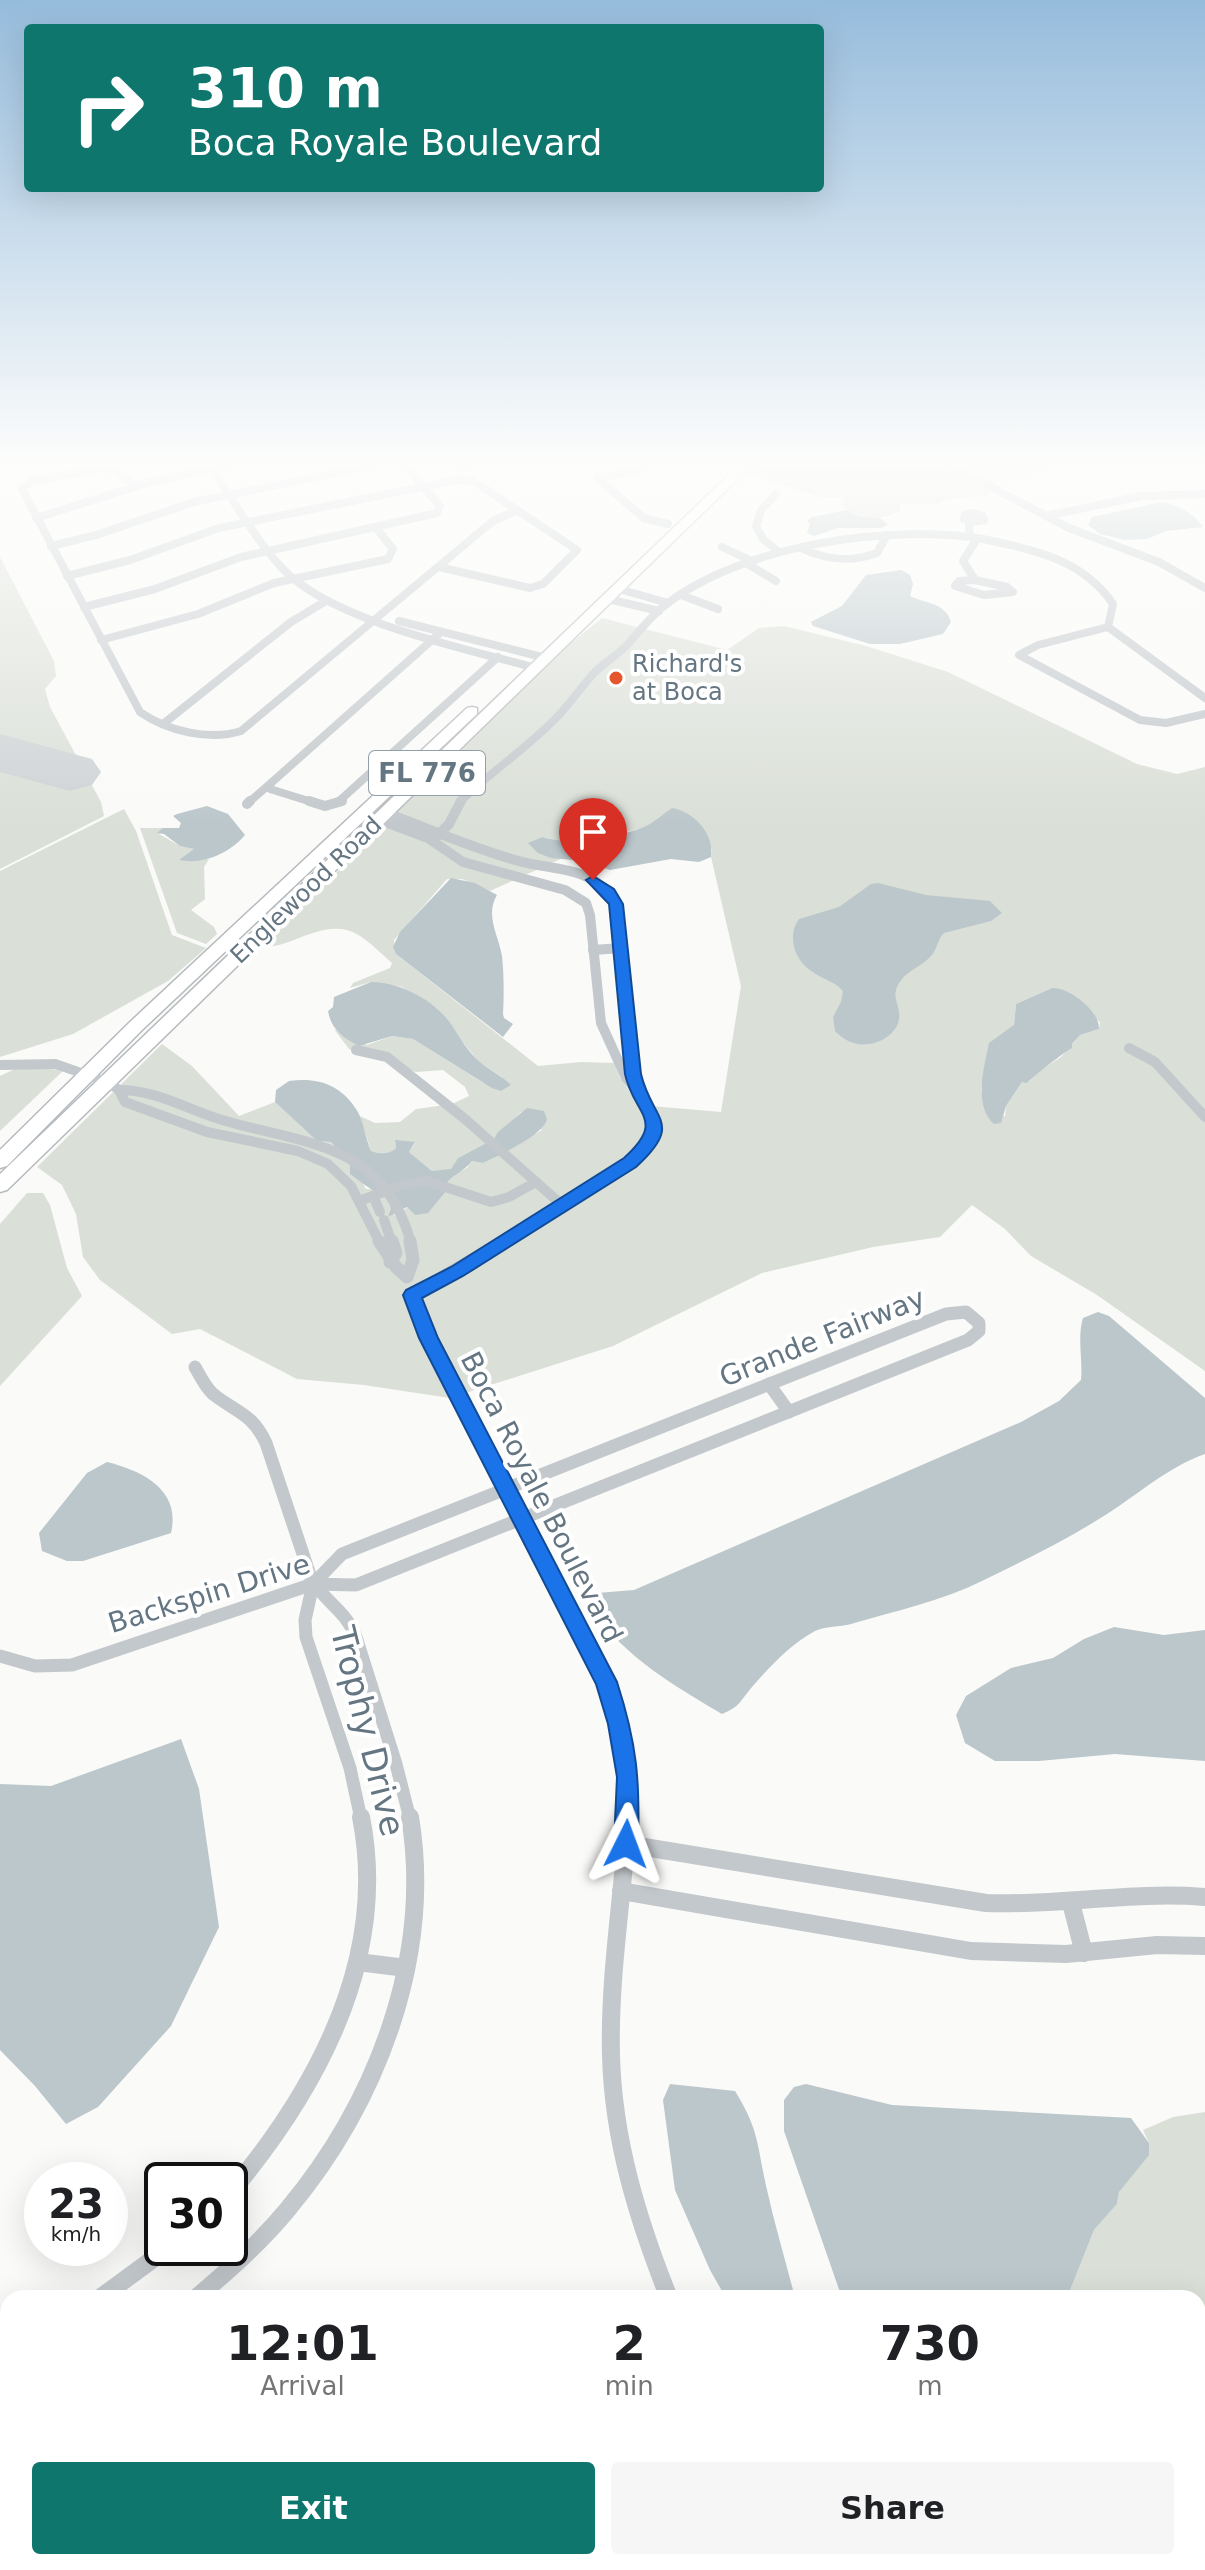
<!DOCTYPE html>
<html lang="en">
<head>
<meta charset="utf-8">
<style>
	body { margin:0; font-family:"DejaVu Sans",sans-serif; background:#f6f6f6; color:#202124; height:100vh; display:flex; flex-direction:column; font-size:30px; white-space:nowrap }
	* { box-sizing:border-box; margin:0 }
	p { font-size:26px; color:#757577 }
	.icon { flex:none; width:44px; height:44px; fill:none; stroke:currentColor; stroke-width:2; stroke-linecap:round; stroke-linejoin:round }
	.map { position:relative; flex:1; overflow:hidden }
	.sheet { position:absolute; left:0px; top:2290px; width:1206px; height:280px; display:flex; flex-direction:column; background:#fff; border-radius:24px 24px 0 0; box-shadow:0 8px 32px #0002 }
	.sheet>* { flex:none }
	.banner { position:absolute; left:24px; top:24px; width:800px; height:168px; border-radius:8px; box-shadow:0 8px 32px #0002; background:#0f766e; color:#fff; overflow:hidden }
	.speed { position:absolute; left:24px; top:2162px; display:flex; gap:16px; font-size:40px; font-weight:700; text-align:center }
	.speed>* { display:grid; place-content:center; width:104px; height:104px; border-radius:50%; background:#fff; box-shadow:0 8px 32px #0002; line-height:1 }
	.speed small { font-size:20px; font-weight:400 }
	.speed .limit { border:4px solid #111; border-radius:12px; background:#fff; color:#111 }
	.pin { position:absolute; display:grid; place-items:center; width:68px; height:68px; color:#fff; margin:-82px -34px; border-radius:50% 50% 50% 0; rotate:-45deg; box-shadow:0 0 8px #0007 }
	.pin .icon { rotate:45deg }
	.me { position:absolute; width:88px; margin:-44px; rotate:3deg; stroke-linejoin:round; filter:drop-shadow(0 0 6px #0008) }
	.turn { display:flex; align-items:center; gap:28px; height:168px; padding:0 32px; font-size:36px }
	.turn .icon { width:104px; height:104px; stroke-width:2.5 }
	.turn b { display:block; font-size:56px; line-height:68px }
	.eta { display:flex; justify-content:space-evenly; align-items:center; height:136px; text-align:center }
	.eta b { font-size:48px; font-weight:800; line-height:56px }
	.action { display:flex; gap:16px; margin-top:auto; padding:16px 32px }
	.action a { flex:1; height:92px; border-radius:8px; background:#0f766e; color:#fff; font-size:32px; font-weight:800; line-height:92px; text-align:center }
	.action a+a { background:#f6f6f6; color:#202124 }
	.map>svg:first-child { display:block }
	.built { fill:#e8e9e9 }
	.green { fill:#dadfd7; fill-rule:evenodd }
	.water { fill:#bbc7cb }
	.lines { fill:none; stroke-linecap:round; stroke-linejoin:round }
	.runway { fill:#ced2d4; fill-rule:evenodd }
	.primary-casing { stroke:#b5babe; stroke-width:3 }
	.minor-far3 { stroke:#c3c8cc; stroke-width:8 }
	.minor-far2 { stroke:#c3c8cc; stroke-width:10 }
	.minor-far1 { stroke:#c3c8cc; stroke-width:13 }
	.minor { stroke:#c3c8cc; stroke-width:18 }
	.tertiary { fill:#c3c8cc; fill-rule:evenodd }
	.primary { fill:#fff; fill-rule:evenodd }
	.route { fill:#1a73e8; stroke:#114b97; stroke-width:2 }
	.poi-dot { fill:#e4572e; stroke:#fff; stroke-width:3 }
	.labels { text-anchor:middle; stroke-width:8; stroke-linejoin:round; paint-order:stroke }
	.far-poi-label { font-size:24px; fill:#657683; stroke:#fff; text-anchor:start }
	.far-street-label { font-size:24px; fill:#657683; stroke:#fff }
	.shield { fill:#fff; stroke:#939fa8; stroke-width:2 }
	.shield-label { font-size:26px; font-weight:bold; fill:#657683 }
	.street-label { font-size:28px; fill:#657683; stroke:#fff }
	.near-street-label { font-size:34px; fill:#657683; stroke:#fff }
</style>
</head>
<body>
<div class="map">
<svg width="1205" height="2570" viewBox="0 0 1205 2570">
	<rect width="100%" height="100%" fill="#fafaf8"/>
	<path class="built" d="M945,465H1084L981,486Z"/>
	<g class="green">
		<path d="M755,465H945L987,489L990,495L948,499L937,504H900V512L877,519L848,512L842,505L845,497H820L746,473Z"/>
		<path d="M0,557L54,661L56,676L45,689L50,707L101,802L104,816L0,869Z"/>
		<path d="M602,618L727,650L759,628L784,626L866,646L948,672L1137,764L1177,774L1205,767V1371L1097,1295L1031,1256L1005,1229L972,1205L940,1237L873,1247L762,1273L613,1346L450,1398L364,1385L297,1379L200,1329L172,1334L100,1280L83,1257L76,1214L62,1185L37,1167L162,1044L192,1066L239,1116L275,1102L317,1141L331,1142L350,1165L353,1176L362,1182L366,1189H383L395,1216L408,1207L415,1215L452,1175L467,1168L472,1161L483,1163L542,1130L521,1112L494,1139L458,1158L451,1170L432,1171L409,1152L415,1143L395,1141L396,1148C388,1155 381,1154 371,1151L360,1116L375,1123L400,1122L416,1109L452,1104L469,1096L465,1087L443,1070L416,1072L349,1049L334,1029L367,1045L392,1036L413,1039L482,1082L490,1085L502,1077L479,1062L440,1014L402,987L371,982L350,988L353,983L390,968L392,963C356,930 347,919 299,938C287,943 275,947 262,947L546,663ZM640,829L712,849L711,857L741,986L721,1112L639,1105L620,1078L614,1063L581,1062L538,1066L396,954L394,940L447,879H462L490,891L563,858L551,857L543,837C574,849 609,834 640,829ZM1052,988L1100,1022L1099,1029L1080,1035L1061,1057L1032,1076L1030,1081L1022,1082L1006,1106L1005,1117L981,1091L988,1049L1014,1025L1016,1004Z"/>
		<path d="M124,809L136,831L172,935L206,948L168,981L73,1034L0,1057V871Z"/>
		<path d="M140,828H163L159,834L180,846L195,849L191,860L209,859L204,867L205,899L191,910L214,927L217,934L206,944L177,933Z"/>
		<path d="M19,1067L64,1070L0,1131V1076Z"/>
		<path d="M27,1193H43L50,1205L67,1268L82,1296L0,1386V1224Z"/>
		<path d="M1205,2112V2570H1080L1078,2562H1198V2298H1067L1094,2230L1117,2204L1119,2192L1149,2143L1143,2130L1173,2117Z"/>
	</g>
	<g class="water">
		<path d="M1162,502C1177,504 1195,514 1203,527L1166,531L1147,539L1125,540L1100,534L1088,525L1092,517Z"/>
		<path d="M846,510L859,516L882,519L888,525L881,528H838L814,536L807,533L810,524L807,521L812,517Z"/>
		<path d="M901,570L910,575L913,584L910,596C926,604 945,602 951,622L943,634L900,644H870L813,626L811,622L842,606L866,575Z"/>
		<path d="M207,806L228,814L245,835C230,853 203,865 179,860L194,849L180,846L164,834L157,833L163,828H179L181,823L173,816L177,814Z"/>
		<path d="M672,808C693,811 715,834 711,857L699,862L671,859L610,870L584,861L551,858L538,853L528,843L543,837C565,846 615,837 639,829C650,826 662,815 672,808Z"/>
		<path d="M451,878L475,883L497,895C485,915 498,934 502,956C504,974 504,996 503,1014L504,1018L513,1024L503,1037L396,954L393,947L400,932Z"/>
		<path d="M878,883L926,895L990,901L1002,913L991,921L944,933C937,940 938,947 932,955C923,966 907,970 899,983C892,995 897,1000 899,1012C902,1029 884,1043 868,1044C855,1046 844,1040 835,1031L833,1017L841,1002L843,991C833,980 821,979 810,970C794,959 787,935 799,919L839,907L871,884Z"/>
		<path d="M371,982C400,982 434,1000 451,1024C460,1038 468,1052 481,1063C491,1071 502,1076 511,1085L501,1091L492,1088L413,1039L392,1036L359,1046C343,1038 331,1029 328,1011L333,1007L334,997Z"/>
		<path d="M1052,988C1069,987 1100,1011 1099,1029L1080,1035L1072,1044V1048C1067,1050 1031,1078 1027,1083L1022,1082L1006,1106L1001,1123L994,1124C973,1105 984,1068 989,1043L1014,1025L1016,1004Z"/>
		<path d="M289,1081C317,1077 340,1084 356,1109C364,1120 365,1138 371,1151C381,1154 388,1155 396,1148L395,1140L415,1142L409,1152L432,1171L451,1169L458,1158L494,1139L498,1132L527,1108L544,1111L547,1119C544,1135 499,1155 483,1163L472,1161C464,1172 452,1174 444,1186L446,1191L428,1213L415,1215L407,1207L388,1217L391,1209L388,1199C373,1191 363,1184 350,1174V1165L331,1142L317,1141L275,1102L276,1090Z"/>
		<path d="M1098,1312L1109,1316L1205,1398V1454C1168,1467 1140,1493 1107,1514C1068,1539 1025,1560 984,1580C942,1601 895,1611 851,1624C840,1627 825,1626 815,1631C791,1644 770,1666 752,1687C739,1702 741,1706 722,1714C675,1686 624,1657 593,1610L597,1593L634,1590L1021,1422L1059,1401L1081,1380C1083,1359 1077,1338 1083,1318Z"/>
		<path d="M107,1462C143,1471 181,1490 171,1533L83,1561H67L42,1551L39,1533L87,1473Z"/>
		<path d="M1114,1627L1164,1635L1205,1630V1761L1115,1754L1039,1761H995L965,1743L956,1715L966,1696L1011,1668L1053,1658L1084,1639Z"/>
		<path d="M181,1739L199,1789L219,1927L171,2026L98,2107L66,2124L35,2086L0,2050V1784L51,1786Z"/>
		<path d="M670,2084L735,2091C760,2131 757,2147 767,2190C775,2226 786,2262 795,2298H726L710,2270L675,2190L663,2100Z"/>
		<path d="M806,2084L892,2105L1131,2118L1149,2143V2155L1119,2192L1117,2204L1094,2230L1067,2298H842L784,2131V2100L794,2087Z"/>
		<path d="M177,2562H463L449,2570H171Z"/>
		<path d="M855,2562H926L947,2570H859Z"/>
	</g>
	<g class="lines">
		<path class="runway" d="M0,734L92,759L101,772L92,785L70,791L0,772Z"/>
		<defs>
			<g id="primary">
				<path d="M739,465H752L7,1190L0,1192V1174Z"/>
				<path d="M472,707L477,708V714L142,1030L7,1166L0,1168V1150L130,1022L467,708Z"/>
			</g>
		</defs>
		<use href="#primary" class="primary-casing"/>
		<g class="minor-far3">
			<path d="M462,465H472"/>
			<path d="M950,465L1069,528L1159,562L1205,588"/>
			<path d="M211,468C234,501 255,539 282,568C331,621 466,649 536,668"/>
			<path d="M644,468L597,478L644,518L668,524"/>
			<path d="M136,486L114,470L103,468L32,481L22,489L140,712C167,731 209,741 241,731L493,521L518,510"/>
			<path d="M776,494L761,510L756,526L763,539L779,552"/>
			<path d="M974,513L983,516L984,520L972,522L964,519L965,514Z"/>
			<path d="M1046,516L1142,496L1205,494"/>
			<path d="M36,518L147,483L226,465"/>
			<path d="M969,521V532L975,542L963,561L975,580"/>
			<path d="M51,546L96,535L194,502L375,465"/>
			<path d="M722,547L752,561"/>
			<path d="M801,548C826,560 850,563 877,553L887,535"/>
			<path d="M746,563L776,581"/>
			<path d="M67,576L130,560L219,528L461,479L475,482L577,550L543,584L530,588L439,567"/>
			<path d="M975,580L1007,587L1013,592L984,595L955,586L959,581Z"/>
			<path d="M619,589L668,603"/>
			<path d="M681,595L718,609"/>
			<path d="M608,599L659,611"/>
			<path d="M84,607L155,589L241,557L437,513L440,506L404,465"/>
			<path d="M399,621L546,658"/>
			<path d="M1108,627L1038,645L1019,655L1140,720L1166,723L1205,714"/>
			<path d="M101,640L198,614L274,583L388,559L393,549L376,528"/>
			<path d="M163,724L291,622L326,601"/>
			<path d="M248,803L271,783"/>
			<path d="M315,803L270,789L271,783L441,632"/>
			<path d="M337,803L498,657"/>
			<path d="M459,803C490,772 529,747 559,715C571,702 582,686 594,673C604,663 616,656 626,646C638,633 650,617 664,606C740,545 894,522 988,540C1037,550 1084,561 1113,604L1108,627L1205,698"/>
		</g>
		<g class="minor-far2">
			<path d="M309,801L325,806L342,801"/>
			<path d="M247,804L250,801"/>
			<path d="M386,813C430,829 474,849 519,861C543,868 569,867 591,879C606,887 615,900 618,917L636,1086"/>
			<path d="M380,820L428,838L463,862L565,890L586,903L590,915L601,1023L626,1078L647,1103L655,1120L654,1132L646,1148L630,1162L501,1243"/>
			<path d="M432,841L449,824L461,801"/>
			<path d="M593,950L622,948"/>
			<path d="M1129,1048L1155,1062L1205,1117"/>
			<path d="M356,1050L387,1057L465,1119L562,1205"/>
			<path d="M108,1082L119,1090"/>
			<path d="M119,1090C156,1090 184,1108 219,1119C303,1145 383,1140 411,1243"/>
			<path d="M119,1090L125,1102L207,1132L298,1151L328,1164L351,1186L380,1243"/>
			<path d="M373,1196L380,1212"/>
			<path d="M362,1200L402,1185L427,1181L491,1202L509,1197L536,1182"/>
			<path d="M384,1220L392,1243"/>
		</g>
		<g class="minor-far1">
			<path d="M379,1241L396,1267L407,1277L413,1260L410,1241"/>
			<path d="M504,1241L412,1295L429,1338L606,1682L625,1753L628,1819"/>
			<path d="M390,1262L396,1253L392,1241"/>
			<path d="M966,1312L979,1323V1331L968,1340L356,1585L313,1584L342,1554L946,1314Z"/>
			<path d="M195,1367C200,1376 206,1388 213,1394C237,1413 252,1413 266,1443L311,1578C324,1602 345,1609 356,1637L396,1764L410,1819"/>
			<path d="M769,1384L789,1412"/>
			<path d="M313,1584L305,1620L306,1637L350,1768L361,1819"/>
			<path d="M0,1656L35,1666L72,1665L313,1584"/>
		</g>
		<g class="minor">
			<path d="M628,1817C623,1896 609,1975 611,2055C613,2140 638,2220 669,2298"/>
			<path d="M626,1844L986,1903C1059,1906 1132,1891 1205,1897"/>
			<path d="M621,1891L971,1951L1066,1954L1157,1945L1205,1946"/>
			<path d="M1071,1903L1084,1953"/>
			<path d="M358,1962L406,1968"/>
			<path d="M230,2193C318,2088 389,1958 361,1817"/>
			<path d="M100,2298L168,2248"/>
			<path d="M196,2298C229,2270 261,2242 288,2209C377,2102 433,1957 410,1817"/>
			<path d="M0,2332L8,2344"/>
			<path d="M0,2391L8,2382"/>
			<path d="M0,2479L8,2468"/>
			<path d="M788,2562L792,2570"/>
		</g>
		<path class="tertiary" d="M56,1059L113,1079L115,1082L108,1087L55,1069L0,1070V1060Z"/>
		<use href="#primary" class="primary"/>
	</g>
	<linearGradient id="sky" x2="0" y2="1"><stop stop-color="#96bcdc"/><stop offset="0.56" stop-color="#fdfdfc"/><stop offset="1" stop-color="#fdfdfc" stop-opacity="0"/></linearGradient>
	<rect width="1205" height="825" fill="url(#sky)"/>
	<path class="route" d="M593,876L614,889L623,904L641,1074C652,1121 685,1122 636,1167L463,1276L422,1298L438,1338L617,1682C637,1744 640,1780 638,1844L635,1852L626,1855L618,1852L614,1844L617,1777L608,1724L596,1684L419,1338L403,1295L406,1290L451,1267L624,1158C667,1119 634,1116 625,1074L609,904L586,880Z"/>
	<circle class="poi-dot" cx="616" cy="678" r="8"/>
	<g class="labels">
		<g class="far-poi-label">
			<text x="632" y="672">Richard's<tspan x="632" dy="28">at Boca</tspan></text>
		</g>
		<g class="far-street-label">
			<text transform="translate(306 890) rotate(-44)" y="8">Englewood Road</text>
		</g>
		<rect class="shield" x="369" y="751" width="116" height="44" rx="6"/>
		<g class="shield-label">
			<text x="427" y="782">FL 776</text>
		</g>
		<g class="street-label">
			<text transform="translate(822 1337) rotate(-22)" y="10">Grande Fairway</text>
			<text transform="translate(542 1497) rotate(63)" y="10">Boca Royale Boulevard</text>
			<text transform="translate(209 1593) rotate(-17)" y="10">Backspin Drive</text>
		</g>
		<g class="near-street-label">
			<text transform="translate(368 1731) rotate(76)" y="12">Trophy Drive</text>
		</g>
	</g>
</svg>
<div class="speed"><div>23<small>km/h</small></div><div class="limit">30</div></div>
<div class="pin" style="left:593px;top:880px;background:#d93025"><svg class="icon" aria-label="arrive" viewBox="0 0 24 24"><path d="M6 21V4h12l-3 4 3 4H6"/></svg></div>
<svg class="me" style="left:626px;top:1844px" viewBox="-20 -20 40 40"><path d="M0-17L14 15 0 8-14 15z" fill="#1a73e8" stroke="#fff" stroke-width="4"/></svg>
<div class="banner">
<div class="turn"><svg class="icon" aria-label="right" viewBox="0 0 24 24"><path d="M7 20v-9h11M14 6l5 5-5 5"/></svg><div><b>310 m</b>Boca Royale Boulevard</div></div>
</div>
<section class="sheet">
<div class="eta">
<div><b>12:01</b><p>Arrival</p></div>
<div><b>2</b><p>min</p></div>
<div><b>730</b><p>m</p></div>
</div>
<div class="action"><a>Exit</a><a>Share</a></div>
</section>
</div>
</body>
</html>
